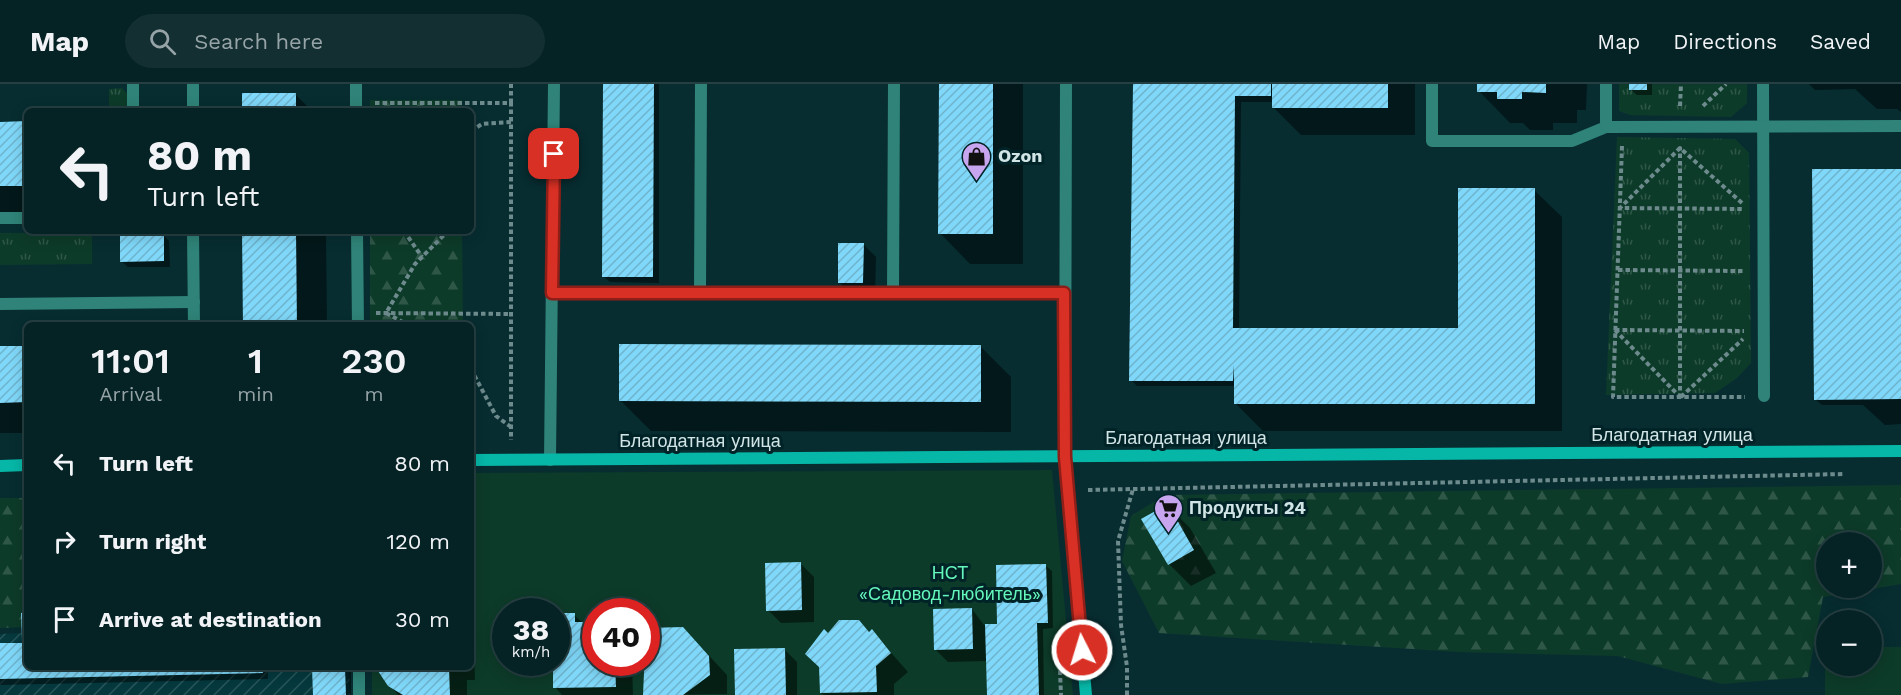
<!DOCTYPE html>
<html lang="en">
<head>
<meta charset="utf-8">
<style>
	body { margin:0; font-family:"Work Sans",sans-serif; background:#132f32; color:#f1f3f6; height:100vh; display:flex; flex-direction:column; font-size:22px; white-space:nowrap }
	* { box-sizing:border-box; margin:0 }
	p { font-size:20px; color:#97a4a7 }
	.icon { flex:none; width:33px; height:33px; fill:none; stroke:currentColor; stroke-width:2; stroke-linecap:round; stroke-linejoin:round }
	.map { position:relative; flex:1; overflow:hidden }
	.panel { position:absolute; left:24px; top:238px; width:450px; height:348px; display:flex; flex-direction:column; background:#052225; border-radius:9px; box-shadow:0 3px 15px #0003,0 0 0 2px #263f42 }
	.panel>* { flex:none }
	.banner { position:absolute; left:24px; top:24px; width:450px; height:126px; border-radius:9px; box-shadow:0 3px 15px #0003,0 0 0 2px #263f42; background:#052225; color:#f1f3f6; overflow:hidden }
	.controls { position:absolute; left:1816px; top:448px; display:grid; gap:12px }
	.controls a { display:grid; place-items:center; width:66px; height:66px; border-radius:50%; background:#052225; box-shadow:0 3px 15px #0003,0 0 0 2px #263f42; font-size:30px }
	.speed { position:absolute; left:492px; top:514px; display:flex; gap:12px; font-size:30px; font-weight:700; text-align:center }
	.speed>* { display:grid; place-content:center; width:78px; height:78px; border-radius:50%; background:#052225; box-shadow:0 3px 15px #0003,0 0 0 2px #263f42; line-height:1 }
	.speed small { font-size:15px; font-weight:400 }
	.speed .limit { border:9px solid #d22; background:#fff; color:#111 }
	.pin { position:absolute; display:grid; place-items:center; width:51px; height:51px; color:#fff; margin:-26px; border-radius:12px; box-shadow:0 3px 9px #0006 }
	.me { position:absolute; width:66px; margin:-33px; rotate:355deg; stroke-linejoin:round; filter:drop-shadow(0 0 4px #0008) }
	.turn { display:flex; align-items:center; gap:21px; height:126px; padding:0 24px; font-size:27px }
	.turn .icon { width:78px; height:78px; stroke-width:2.5 }
	.turn b { display:block; font-size:42px; line-height:51px }
	.eta { display:flex; justify-content:space-evenly; align-items:center; height:102px; text-align:center }
	.eta b { font-size:36px; font-weight:600; line-height:42px }
	ul { padding:0; list-style:none }
	li { display:flex; align-items:center; gap:18px; height:78px; padding:0 24px }
	li div { flex:1 }
	li b { display:block; font-size:22px }
	li em { font-style:normal }
	header { display:flex; align-items:center; gap:36px; box-sizing:border-box; height:84px; padding:0 30px; background:#052225; border-bottom:2px solid #263f42 }
	header strong { font-size:28px }
	nav { display:flex; gap:33px; margin-inline-start:auto; font-size:21px }
	.search { width:420px; height:54px; background:#132f32; display:flex; align-items:center; gap:15px; box-sizing:border-box; padding:0 21px; border-radius:33px; color:#97a4a7; font-size:22px }
	.map>svg:first-child { display:block }
	.industrial { fill:url(#industrial-furrows) }
	.grass { fill:url(#grass-tufts) }
	.forest { fill:url(#forest-firs); fill-rule:evenodd }
	.garden { fill:#0d3b29; fill-rule:evenodd }
	.shadow { fill:#0007 }
	.building { fill:url(#building-hatch) }
	.lines { fill:none; stroke-linecap:round; stroke-linejoin:round }
	.path { stroke:#6d8a8d; stroke-width:4; stroke-dasharray:4.5 3; stroke-linecap:butt }
	.lane { stroke:#2f8378; stroke-width:12 }
	.street { stroke:#2f8378; stroke-width:12 }
	.secondary { stroke:#06b7a7; stroke-width:12 }
	.route-casing { stroke:#8d1f18; stroke-width:15 }
	.route { stroke:#d93025; stroke-width:10 }
	.labels { text-anchor:middle; stroke-width:6; stroke-linejoin:round; paint-order:stroke }
	.poi-label { font-size:18px; font-weight:bold; fill:#d1e4e6; stroke:#002327; text-anchor:start }
	.street-label { font-size:18px; fill:#d1e4e6; stroke:#002327 }
	.park-label { font-size:18px; fill:#64f6bb; stroke:#002327 }
</style>
</head>
<body>
<header>
<strong>Map</strong>
<div class="search"><svg class="icon" aria-label="search" viewBox="0 0 24 24"><circle cx="10" cy="10" r="6"/><path d="M15 15l6 6"/></svg>Search here</div>
<nav><a>Map</a><a>Directions</a><a>Saved</a></nav>
</header>
<div class="map">
<svg width="1901" height="611" viewBox="0 0 1901 611">
	<defs>
		<pattern id="industrial-furrows" width="10" height="10" patternUnits="userSpaceOnUse" patternTransform="scale(1.5)"><rect width="10" height="10" fill="#05393e"/><path d="M-1 1l2-2M0 10L10 0M9 11l2-2" fill="none" stroke="#28565a"/></pattern>
		<pattern id="grass-tufts" width="24" height="20" patternUnits="userSpaceOnUse" patternTransform="scale(1.5)"><rect width="24" height="20" fill="#0d3b29"/><path d="M3 7l-1-3M5 7V3M7 7l1-3M15 17l-1-3M17 17v-4M19 17l1-3" fill="none" stroke="#2f5748"/></pattern>
		<pattern id="forest-firs" width="22" height="20" patternUnits="userSpaceOnUse" patternTransform="scale(1.5)"><rect width="22" height="20" fill="#0d3b29"/><path d="M5 1l3.5 6h-7zM16 11l3.5 6h-7z" fill="#2f5748"/></pattern>
		<pattern id="building-hatch" width="6" height="6" patternUnits="userSpaceOnUse" patternTransform="scale(1.5)"><rect width="6" height="6" fill="#7fd8f9"/><path d="M-1 1l2-2M0 6l6-6M5 7l2-2" fill="none" stroke="#6fb3cc"/></pattern>
	</defs>
	<rect width="100%" height="100%" fill="#072d31"/>
	<path class="industrial" d="M27,549V584H349L350,611H0V550Z"/>
	<g class="grass">
		<path d="M1619,0H1747V19L1731,33L1630,31L1619,27Z"/>
		<path d="M122,4L129,12V27H109V5Z"/>
		<path d="M1617,53L1735,55L1749,69L1751,279L1737,294L1715,309L1606,311Z"/>
		<path d="M0,149H92V180L0,181Z"/>
	</g>
	<g class="forest">
		<rect x="370" y="16" width="92" height="11"/>
		<path d="M370,147H462L463,241H370Z"/>
		<path d="M1901,401V500L1823,513L1808,593L1722,600L1618,572L1459,568L1159,549L1122,477L1131,432L1165,411ZM1827,459H1872V504H1827Z"/>
		<path d="M0,414H27V543L0,544Z"/>
	</g>
	<g class="garden">
		<path d="M1052,386L1073,611H372V584H471V389ZM506,528H556V579H506ZM596,528H646V579H596Z"/>
		<path d="M1825,562L1827,582H1872V563H1901V611H1825Z"/>
	</g>
	<g class="shadow">
		<path d="M604,0H659V199L610,198L603,192Z"/>
		<path d="M940,0H1023V180H970L940,149Z"/>
		<path d="M1134,0H1415V51H1301L1274,24V18H1241L1239,246H1460L1534,106L1562,133V347H1263L1235,319V302H1137L1131,296Z"/>
		<path d="M1479,0H1587L1586,26H1577V39H1553V46H1530L1523,39H1510L1479,7Z"/>
		<path d="M1630,0H1652V11H1637L1630,5Z"/>
		<path d="M1809,0H1901V28L1897,25H1877L1855,5L1815,6Z"/>
		<path d="M295,10L312,27H243Z"/>
		<rect x="0" y="39" width="27" height="93"/>
		<path d="M1901,86V340L1885,341L1863,321H1822L1815,315Z"/>
		<path d="M244,147H326L327,242H244Z"/>
		<path d="M163,151L169,157L170,183H128L121,177Z"/>
		<path d="M863,160L876,173L875,211H852L839,198Z"/>
		<path d="M980,262L1011,293V348L651,347L621,317Z"/>
		<path d="M27,263V349H0V264Z"/>
		<path d="M1168,422L1190,444L1216,489L1191,502L1169,480Z"/>
		<path d="M801,480L814,493V538L781,539L768,526Z"/>
		<path d="M1045,481L1052,487L1053,544L1043,545L1044,611H988L987,577L948,578L935,565L972,525L984,541H999Z"/>
		<path d="M574,531L583,539L596,579H632L633,611H562L555,603L554,579H556Z"/>
		<path d="M872,547L908,588L894,600V611H824L821,609L828,551Z"/>
		<path d="M27,560V584H268V595L0,601V561Z"/>
		<path d="M471,560L474,564L475,596H467V611H398L378,587V584H471Z"/>
		<path d="M701,563L727,591V610L645,611L644,579Z"/>
		<path d="M784,565L797,578V611H737Z"/>
		<rect x="314" y="584" width="37" height="27"/>
	</g>
	<g class="building">
		<path d="M603,0H654L653,193H602Z"/>
		<path d="M939,0H993V150H938Z"/>
		<path d="M1133,0H1271V12H1235L1233,244H1458V104H1535V320H1234V281L1233,297H1129Z"/>
		<rect x="1272" y="0" width="116" height="24"/>
		<path d="M1477,0H1546V9L1522,8V15H1497V8H1477Z"/>
		<rect x="1629" y="0" width="18" height="6"/>
		<rect x="242" y="9" width="54" height="18"/>
		<path d="M27,37V102H0V38Z"/>
		<path d="M1812,85H1901V315L1814,316Z"/>
		<path d="M242,147H296L297,242H243Z"/>
		<path d="M164,149V177L120,178V150Z"/>
		<path d="M838,159H864L863,199H838Z"/>
		<path d="M619,260L981,261V318L619,317Z"/>
		<path d="M0,262H27V318L0,319Z"/>
		<path d="M1168,420L1194,466L1168,481L1141,435Z"/>
		<path d="M801,478L802,526L766,527L765,479Z"/>
		<path d="M1046,480L1048,539H1037L1039,611H987L985,540H997L996,481Z"/>
		<path d="M972,524L973,565L934,566L933,525Z"/>
		<path d="M27,528V556H22L21,529Z"/>
		<path d="M556,529H575V538H596V579H615L616,603L553,604V579H556Z"/>
		<path d="M839,536H859L869,548L872,545L891,569L876,582L877,608L820,609L819,583L805,570L824,545L828,549Z"/>
		<path d="M683,543L709,572L710,591L683,611H643L646,544Z"/>
		<path d="M0,559H27V584H262L263,589L0,595Z"/>
		<path d="M785,564L786,611H735L734,565Z"/>
		<path d="M312,584H345L346,611H313Z"/>
		<path d="M376,584H449L450,611H403L388,602Z"/>
	</g>
	<g class="lines">
		<g class="path">
			<path d="M375,19H511V356"/>
			<path d="M511,19V0"/>
			<path d="M1680,22L1681,0"/>
			<path d="M1703,22L1726,0"/>
			<path d="M471,47L482,40L511,38"/>
			<path d="M1622,62L1613,313H1745"/>
			<path d="M1742,119L1680,64L1620,124L1744,125"/>
			<path d="M404,147L422,173"/>
			<path d="M1618,186L1743,187"/>
			<path d="M376,229L511,230"/>
			<path d="M410,242L386,229L415,180L448,147"/>
			<path d="M1615,246L1744,247"/>
			<path d="M1615,246L1680,313"/>
			<path d="M471,285L496,332L511,343"/>
			<path d="M1681,313L1743,255"/>
			<path d="M1680,314V63"/>
			<path d="M1088,406L1845,390"/>
			<path d="M1059,564L1061,611"/>
			<path d="M1127,611V583L1121,541L1118,457L1133,405"/>
		</g>
		<g class="lane">
			<path d="M133,0V27"/>
			<path d="M193,0V27"/>
			<path d="M356,0V27"/>
			<path d="M1432,0V57H1572L1606,43V0"/>
			<path d="M1763,0L1764,312"/>
			<path d="M1606,43L1901,42"/>
			<path d="M0,134H27"/>
			<path d="M193,147L194,242"/>
			<path d="M357,147L358,242"/>
			<path d="M700,208L701,0"/>
			<path d="M552,209H1064"/>
			<path d="M893,209L894,0"/>
			<path d="M0,220L194,218"/>
			<path d="M550,376L554,0"/>
		</g>
		<g class="street">
			<path d="M1065,373L1066,0"/>
			<path d="M359,584V611"/>
		</g>
		<g class="secondary">
			<path d="M1065,373L1086,611"/>
			<path d="M471,376L1901,367"/>
			<path d="M0,382L27,381"/>
		</g>
	</g>
	<g class="lines">
		<defs>
			<path id="route" d="M554,70L552,209H1064L1065,373L1082,566"/>
		</defs>
		<use href="#route" class="route-casing"/>
		<use href="#route" class="route"/>
	</g>
	<defs>
		<symbol id="shop-pin" viewBox="-11 -11 22 30"><path d="M0 17L-7.5 6A9.5 9.5 0 1 1 7.5 6Z" fill="#c8a6ef" stroke="#002327"/><path d="M-5-2.5h2.3a2.7 3.5 0 0 1 5.4 0H5L5.5 6h-11ZM-1.5-2.5h3a1.5 2.3 0 0 0-3 0Z" fill="#111"/></symbol>
		<symbol id="supermarket-pin" viewBox="-11 -11 22 30"><path d="M0 17L-7.5 6A9.5 9.5 0 1 1 7.5 6Z" fill="#c8a6ef" stroke="#002327"/><path d="M-6-5.5h2.5l.6 2H6L4.5 2H-2.5L-4.4-4H-6ZM-1.5 3.2a1.3 1.3 0 1 0 .1 0ZM3 3.2a1.3 1.3 0 1 0 .1 0Z" fill="#111"/></symbol>
	</defs>
	<g fill-rule="evenodd">
		<use href="#shop-pin" x="960" y="56" width="33" height="45"/>
		<use href="#supermarket-pin" x="1152" y="408" width="33" height="45"/>
	</g>
	<g class="labels">
		<g class="poi-label">
			<text x="998" y="78">Ozon</text>
			<text x="1189" y="430">Продукты 24</text>
		</g>
		<g class="street-label">
			<text x="1672" y="357">Благодатная улица</text>
			<text x="1186" y="360">Благодатная улица</text>
			<text x="700" y="363">Благодатная улица</text>
		</g>
		<g class="park-label">
			<text x="950" y="495">НСТ<tspan x="950" dy="21">«Садовод-любитель»</tspan></text>
		</g>
	</g>
</svg>
<div class="controls">
<a>+</a>
<a>−</a>
</div>
<div class="speed"><div>38<small>km/h</small></div><div class="limit">40</div></div>
<div class="pin" style="left:554px;top:70px;background:#d93025"><svg class="icon" aria-label="arrive" viewBox="0 0 24 24"><path d="M6 21V4h12l-3 4 3 4H6"/></svg></div>
<svg class="me" style="left:1082px;top:566px" viewBox="-20 -20 40 40"><circle r="17" fill="#d93025" stroke="#fff" stroke-width="3"/><path d="M0-11L8 9 0 5-8 9z" fill="#fff"/></svg>
<div class="banner">
<div class="turn"><svg class="icon" aria-label="left" viewBox="0 0 24 24"><path d="M17 20v-9H6M10 6l-5 5 5 5"/></svg><div><b>80 m</b>Turn left</div></div>
</div>
<section class="panel">
<div class="eta">
<div><b>11:01</b><p>Arrival</p></div>
<div><b>1</b><p>min</p></div>
<div><b>230</b><p>m</p></div>
</div>
<ul>
<li><svg class="icon" aria-label="left" viewBox="0 0 24 24"><path d="M17 20v-9H6M10 6l-5 5 5 5"/></svg><div><b>Turn left</b></div><em>80 m</em></li>
<li><svg class="icon" aria-label="right" viewBox="0 0 24 24"><path d="M7 20v-9h11M14 6l5 5-5 5"/></svg><div><b>Turn right</b></div><em>120 m</em></li>
<li><svg class="icon" aria-label="arrive" viewBox="0 0 24 24"><path d="M6 21V4h12l-3 4 3 4H6"/></svg><div><b>Arrive at destination</b></div><em>30 m</em></li>
</ul>
</section>
</div>
</body>
</html>
